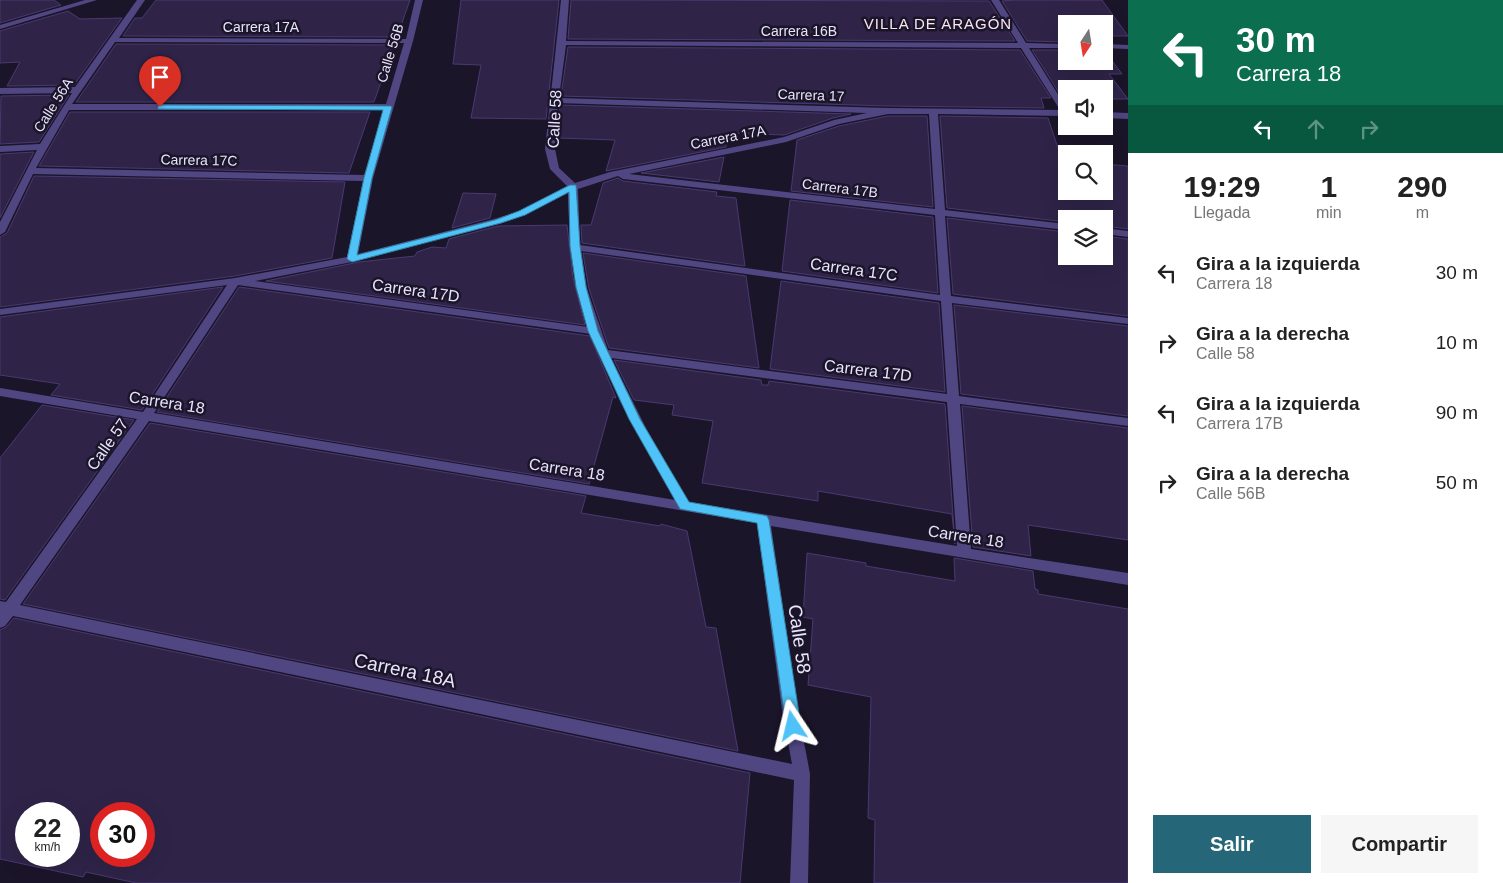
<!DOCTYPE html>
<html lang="es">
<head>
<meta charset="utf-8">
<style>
	body { margin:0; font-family:Arial,sans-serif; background:#f6f6f6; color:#222; height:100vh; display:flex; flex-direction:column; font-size:19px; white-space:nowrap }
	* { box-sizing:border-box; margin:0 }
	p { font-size:16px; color:#767676 }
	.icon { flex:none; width:28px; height:28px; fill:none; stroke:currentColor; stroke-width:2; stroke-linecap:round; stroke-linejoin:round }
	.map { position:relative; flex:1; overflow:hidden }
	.sheet { display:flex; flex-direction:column; background:#fff; width:375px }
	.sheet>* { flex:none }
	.banner { background:#0b6e4f; color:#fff; overflow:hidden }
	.needle { width:32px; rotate:192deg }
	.controls { position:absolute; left:1058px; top:15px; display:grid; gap:10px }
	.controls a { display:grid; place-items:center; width:55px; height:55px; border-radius:0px; background:#fff; box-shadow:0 5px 20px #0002; font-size:25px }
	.speed { position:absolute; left:15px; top:802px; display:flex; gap:10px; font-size:25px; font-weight:700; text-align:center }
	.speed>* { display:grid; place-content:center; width:65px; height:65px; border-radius:50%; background:#fff; box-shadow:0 5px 20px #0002; line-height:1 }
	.speed small { font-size:12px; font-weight:400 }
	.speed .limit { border:8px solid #d22; background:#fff; color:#111 }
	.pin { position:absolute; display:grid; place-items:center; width:42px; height:42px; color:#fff; margin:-51px -21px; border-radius:50% 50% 50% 0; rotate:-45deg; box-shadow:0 0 5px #0007 }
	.pin .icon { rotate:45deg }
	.me { position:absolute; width:55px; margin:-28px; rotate:350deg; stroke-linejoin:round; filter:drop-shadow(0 0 4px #0008) }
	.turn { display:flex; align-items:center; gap:18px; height:105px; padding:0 25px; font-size:22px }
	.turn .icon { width:65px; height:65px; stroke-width:2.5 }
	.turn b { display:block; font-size:35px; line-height:42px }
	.lanes { display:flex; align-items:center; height:48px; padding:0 25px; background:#0003; justify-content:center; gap:25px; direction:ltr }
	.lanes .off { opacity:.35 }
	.eta { display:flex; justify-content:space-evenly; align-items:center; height:85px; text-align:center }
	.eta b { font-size:30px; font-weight:700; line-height:35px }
	.primary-button { display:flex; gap:10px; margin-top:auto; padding:10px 25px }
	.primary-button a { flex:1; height:58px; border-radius:0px; background:#256678; color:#fff; font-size:20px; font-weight:700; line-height:58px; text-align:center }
	.primary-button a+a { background:#f6f6f6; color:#222 }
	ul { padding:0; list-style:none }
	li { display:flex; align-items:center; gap:15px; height:70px; padding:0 25px }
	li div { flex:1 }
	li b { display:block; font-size:19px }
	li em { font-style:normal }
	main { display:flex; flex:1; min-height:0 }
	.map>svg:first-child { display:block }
	.building { fill:#2f2448; stroke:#4a3971; fill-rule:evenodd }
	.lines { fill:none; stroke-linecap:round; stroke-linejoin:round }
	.minor { fill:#504782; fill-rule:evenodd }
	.route { fill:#4fc3f7; stroke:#337fa1 }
	.labels { text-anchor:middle; stroke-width:5; stroke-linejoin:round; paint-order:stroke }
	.far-street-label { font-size:14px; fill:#e8e2fb; stroke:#1b152a }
	.far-neighbourhood-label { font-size:15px; letter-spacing:1px; fill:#fbe4f0; stroke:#1b152a }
	.street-label { font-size:16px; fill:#e8e2fb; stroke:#1b152a }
	.near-street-label { font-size:19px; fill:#e8e2fb; stroke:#1b152a }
</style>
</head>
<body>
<main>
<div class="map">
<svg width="1128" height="883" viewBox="0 0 1128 883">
	<rect width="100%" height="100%" fill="#1b152a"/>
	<g class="building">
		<path d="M0,0H54L61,5L0,23Z"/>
		<path d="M156,0H410L397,37L123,36L135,18H142Z"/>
		<path d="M461,0H559L546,119L471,118L481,65L453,64Z"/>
		<path d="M571,0L989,1L1015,41L568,39Z"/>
		<path d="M1014,0H1102L1128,36H1108L1111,40H1104V24H1066V42L1027,41L1002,1Z"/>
		<path d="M68,11L80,19L122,18L74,85L7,86L20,62L0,63V31Z"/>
		<path d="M116,44L394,45L374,102H76Z"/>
		<path d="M568,47L1020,50L1051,98H1041L1044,108L888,106L561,96Z"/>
		<path d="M1032,50H1066V61H1104V50L1122,74H1109L1128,99H1104V89H1066V99H1063Z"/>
		<path d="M69,95L39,142L0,144L1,96Z"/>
		<path d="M560,105L851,114L833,118L784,135L727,133L726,147L606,171L615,140L558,138Z"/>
		<path d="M70,112H370L349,173L39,166Z"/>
		<path d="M888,116H927L933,207L791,191L797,140L839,126Z"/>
		<path d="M940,116L1048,118L1062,160H1066V191H1104V164L1128,166V229L1104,226V219H1066V222L947,208Z"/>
		<path d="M34,152L0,218V154Z"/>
		<path d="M724,157L719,182L641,173Z"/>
		<path d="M34,176L345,182L332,258L235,276L0,307V237L7,233Z"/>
		<path d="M618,178L623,181L717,192L716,196L736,198L745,266L582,243L581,225H591L603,183Z"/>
		<path d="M463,193L496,194L490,218L452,228Z"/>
		<path d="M790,200L933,217L938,293L782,271Z"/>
		<path d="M947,218L1066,232V256H1104V236L1128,239V316L953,294Z"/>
		<path d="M567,225L573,278L585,325L266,281L359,262L415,256L417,252L432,247L446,248L449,239L498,226Z"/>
		<path d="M583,253L746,276L759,368L609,348L589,289Z"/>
		<path d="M781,281L939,303L945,392L770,369Z"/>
		<path d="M223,287L142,410L51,395L60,384L0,375V317Z"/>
		<path d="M239,287L590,336L616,398L613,397L589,484L157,412Z"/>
		<path d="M954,305L1128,326V416L961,394Z"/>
		<path d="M614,360L761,380L762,385H768L769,381L945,404L955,544L952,514L818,491V501L702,483L713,421L672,415L674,405L634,400Z"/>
		<path d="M42,405L134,420L5,600L0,599V458Z"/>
		<path d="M962,406L1128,428V540L1028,525L1031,556L973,547Z"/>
		<path d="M150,423L586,496L581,513L660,526L661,524L687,531L706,627L716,628L738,751L23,604Z"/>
		<path d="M807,553L866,563V566L955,581L954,558L1033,571L1035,589L1038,590V594L1128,609V883H874L875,820L868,818L871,697L808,685L813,619L803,617Z"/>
		<path d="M14,618L750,773L740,883H136L86,872L83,877L0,859V630L6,627ZM26,814H69V856H26ZM101,814H144V856H101Z"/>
	</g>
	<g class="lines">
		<g class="minor">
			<path d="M85,0H97L0,29V25Z"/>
			<path d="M137,0H145L119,38L406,39L415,0H423L413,41L373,178L358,254L494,219L519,211L567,186L550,169L545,149L561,0H569L566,41L1018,43L991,0H999L1026,43L1066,44V48H1029L1066,107V116L938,114L945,210L1066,224V230L945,216L951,296L1128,318V324L952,303L959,396L1128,418V426L960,404L971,549L1128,573V585L771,526L798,710L810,774L808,883H790L794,780L13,616L5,626L0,628V601L6,602L137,419L0,396V388L143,412L227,285L0,315V309L235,278L347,257L363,181L33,174L5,232L0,235V222L37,150L0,152V146L40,144L72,93L0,94V88L75,87ZM115,42L404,43L386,104H72ZM566,45L1021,48L1060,110L888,108L559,98ZM558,103L867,113L834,120L784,137L610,172L575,183L559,168L555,149ZM69,110H384L364,175L36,168ZM888,114H929L935,209L629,174L786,142L839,124ZM618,176L623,179L935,215L940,295L580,245L578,189ZM568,193C569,239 572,283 588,327L255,281L352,262L502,223L525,215ZM581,251L941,301L947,394L608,350L587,289ZM238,285L591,334L620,401L675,500L154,413ZM611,358L947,402L957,546L689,502L646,428ZM149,421L757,523L782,710L792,764L20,605Z"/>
			<path d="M1104,44L1128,45V49L1104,48Z"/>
			<path d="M1104,112L1128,113V119L1104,118Z"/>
			<path d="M1104,228L1128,231V237L1104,234Z"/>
		</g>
	</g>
	<path class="route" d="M160,105L391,106L392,107L372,178L357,255L495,220L519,211L570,185H576L580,246L586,287L598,331L640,419L689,502L763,515L767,516L769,520L801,726L798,731L793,732L788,731L786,726L757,523L680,509L629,419L588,331L576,287L570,246L569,192L525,215L501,223L352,262L347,259L364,178L383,110L158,109V106Z"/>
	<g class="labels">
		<g class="far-street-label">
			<text x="261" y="32">Carrera 17A</text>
			<text x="799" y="36">Carrera 16B</text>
			<text transform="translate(390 53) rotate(-73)" y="5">Calle 56B</text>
			<text transform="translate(811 95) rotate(2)" y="5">Carrera 17</text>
			<text transform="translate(53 105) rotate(-58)" y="5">Calle 56A</text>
			<text transform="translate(728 137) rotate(-11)" y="5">Carrera 17A</text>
			<text transform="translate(199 160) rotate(1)" y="5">Carrera 17C</text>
			<text transform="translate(840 188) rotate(7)" y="5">Carrera 17B</text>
		</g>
		<g class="far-neighbourhood-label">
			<text x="938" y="29">VILLA DE ARAGÓN</text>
		</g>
		<g class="street-label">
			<text transform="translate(554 119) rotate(-87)" y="6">Calle 58</text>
			<text transform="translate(854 269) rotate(8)" y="6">Carrera 17C</text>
			<text transform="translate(416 290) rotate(8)" y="6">Carrera 17D</text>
			<text transform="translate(868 370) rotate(7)" y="6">Carrera 17D</text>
			<text transform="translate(167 402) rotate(9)" y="6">Carrera 18</text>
			<text transform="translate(107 444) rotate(-55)" y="6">Calle 57</text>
			<text transform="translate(567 469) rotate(9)" y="6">Carrera 18</text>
			<text transform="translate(966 536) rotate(9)" y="6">Carrera 18</text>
		</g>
		<g class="near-street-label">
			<text transform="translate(800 639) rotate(82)" y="7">Calle 58</text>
			<text transform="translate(405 670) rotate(12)" y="7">Carrera 18A</text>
		</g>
	</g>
</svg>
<div class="controls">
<a><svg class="needle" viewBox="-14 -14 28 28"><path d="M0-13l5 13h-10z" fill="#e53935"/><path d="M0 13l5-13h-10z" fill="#767676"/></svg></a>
<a><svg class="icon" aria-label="sound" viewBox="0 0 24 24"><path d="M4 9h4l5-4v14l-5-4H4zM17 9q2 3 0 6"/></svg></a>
<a><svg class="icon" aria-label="search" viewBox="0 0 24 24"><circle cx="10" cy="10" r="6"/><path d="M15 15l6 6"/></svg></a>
<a><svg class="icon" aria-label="layers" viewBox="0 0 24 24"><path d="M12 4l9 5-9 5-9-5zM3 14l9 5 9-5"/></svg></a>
</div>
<div class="speed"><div>22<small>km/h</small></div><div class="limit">30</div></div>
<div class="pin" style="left:160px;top:107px;background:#d93025"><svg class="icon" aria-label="arrive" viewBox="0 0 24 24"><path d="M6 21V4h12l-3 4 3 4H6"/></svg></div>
<svg class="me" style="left:793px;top:726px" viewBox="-20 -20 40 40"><path d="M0-17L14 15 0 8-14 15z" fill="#4fc3f7" stroke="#fff" stroke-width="4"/></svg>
</div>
<section class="sheet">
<div class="banner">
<div class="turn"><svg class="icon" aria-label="left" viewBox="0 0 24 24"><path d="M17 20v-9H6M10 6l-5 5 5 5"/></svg><div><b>30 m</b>Carrera 18</div></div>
<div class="lanes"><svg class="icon" aria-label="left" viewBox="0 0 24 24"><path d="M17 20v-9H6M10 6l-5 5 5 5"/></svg><svg class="icon off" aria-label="ahead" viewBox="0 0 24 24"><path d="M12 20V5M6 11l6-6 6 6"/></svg><svg class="icon off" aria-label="right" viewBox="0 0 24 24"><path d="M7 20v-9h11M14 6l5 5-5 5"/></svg></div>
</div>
<div class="eta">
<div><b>19:29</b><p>Llegada</p></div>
<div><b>1</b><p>min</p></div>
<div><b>290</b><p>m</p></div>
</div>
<ul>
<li><svg class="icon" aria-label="left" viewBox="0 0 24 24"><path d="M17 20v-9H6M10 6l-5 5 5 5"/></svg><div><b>Gira a la izquierda</b><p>Carrera 18</p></div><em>30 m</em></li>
<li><svg class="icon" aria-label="right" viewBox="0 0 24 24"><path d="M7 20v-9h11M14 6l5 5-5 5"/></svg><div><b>Gira a la derecha</b><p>Calle 58</p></div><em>10 m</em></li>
<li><svg class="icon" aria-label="left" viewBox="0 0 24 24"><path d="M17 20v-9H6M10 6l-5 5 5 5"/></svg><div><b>Gira a la izquierda</b><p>Carrera 17B</p></div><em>90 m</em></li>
<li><svg class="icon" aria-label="right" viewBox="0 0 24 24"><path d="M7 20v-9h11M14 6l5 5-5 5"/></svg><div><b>Gira a la derecha</b><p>Calle 56B</p></div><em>50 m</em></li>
</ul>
<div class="primary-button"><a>Salir</a><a>Compartir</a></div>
</section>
</main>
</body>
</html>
